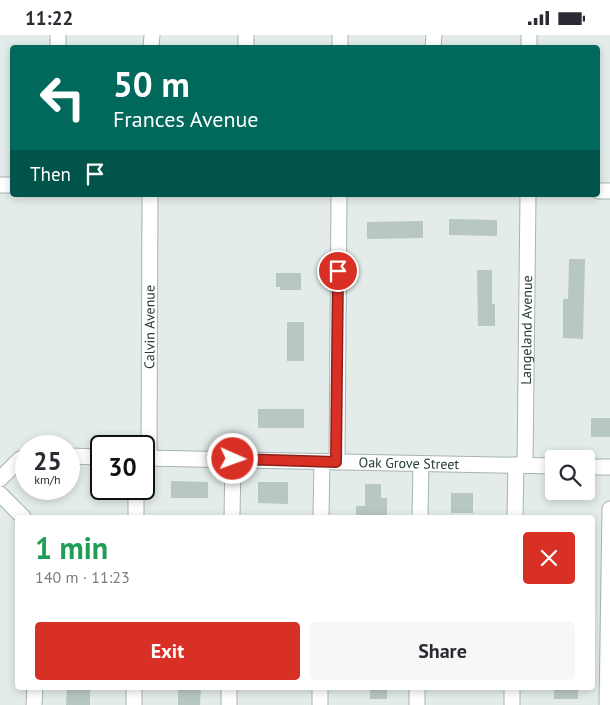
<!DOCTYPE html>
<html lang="en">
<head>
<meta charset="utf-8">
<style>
	body { margin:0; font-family:"PT Sans",sans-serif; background:#f7f7f7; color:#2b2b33; height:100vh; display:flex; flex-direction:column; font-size:19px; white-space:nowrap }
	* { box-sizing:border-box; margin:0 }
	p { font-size:16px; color:#7c7c81 }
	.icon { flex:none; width:28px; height:28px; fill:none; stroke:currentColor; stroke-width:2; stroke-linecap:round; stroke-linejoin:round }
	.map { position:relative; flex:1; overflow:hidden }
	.side { position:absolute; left:15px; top:480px; width:580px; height:175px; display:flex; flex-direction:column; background:#fff; border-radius:5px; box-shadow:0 2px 8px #0003 }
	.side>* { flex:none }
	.banner { position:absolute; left:10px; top:10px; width:590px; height:152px; border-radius:5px; box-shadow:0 2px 8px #0003; background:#00695c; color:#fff; overflow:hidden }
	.fabs { position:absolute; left:545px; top:415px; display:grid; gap:10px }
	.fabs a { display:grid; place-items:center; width:50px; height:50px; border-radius:5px; background:#fff; box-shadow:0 2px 8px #0003; font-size:25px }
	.speed { position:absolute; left:15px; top:400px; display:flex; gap:10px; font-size:25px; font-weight:700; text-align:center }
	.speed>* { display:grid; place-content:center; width:65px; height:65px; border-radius:50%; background:#fff; box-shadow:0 2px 8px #0003; line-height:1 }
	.speed small { font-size:12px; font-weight:400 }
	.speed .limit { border:2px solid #111; border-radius:8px; background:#fff; color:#111 }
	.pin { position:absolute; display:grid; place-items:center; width:42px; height:42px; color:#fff; margin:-21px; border:2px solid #fff; border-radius:50%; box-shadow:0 1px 5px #0007 }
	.me { position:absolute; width:55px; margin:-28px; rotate:92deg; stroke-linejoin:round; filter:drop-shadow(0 0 4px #0008) }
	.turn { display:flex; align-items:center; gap:18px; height:105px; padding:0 20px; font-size:22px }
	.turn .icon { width:65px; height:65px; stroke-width:2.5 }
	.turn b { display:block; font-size:35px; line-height:42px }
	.then { display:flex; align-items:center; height:48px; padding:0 20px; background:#0003; gap:10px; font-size:19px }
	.round { display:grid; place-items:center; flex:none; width:52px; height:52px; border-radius:5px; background:#f7f7f7 }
	.headline { display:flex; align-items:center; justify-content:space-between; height:85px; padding:0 20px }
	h1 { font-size:30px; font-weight:700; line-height:38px; color:#1e9e55 }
	.cta { display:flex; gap:10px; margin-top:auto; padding:10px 20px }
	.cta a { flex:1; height:58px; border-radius:5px; background:#d93025; color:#fff; font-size:20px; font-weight:700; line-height:58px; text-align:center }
	.cta a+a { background:#f7f7f7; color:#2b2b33 }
	.status { display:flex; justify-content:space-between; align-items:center; height:35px; padding:0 25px; background:#fff; direction:ltr }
	.status svg { height:14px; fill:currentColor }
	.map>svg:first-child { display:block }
	.building { fill:#b8c7c3 }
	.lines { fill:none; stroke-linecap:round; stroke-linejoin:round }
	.minor-casing { stroke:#a6b4b2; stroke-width:17 }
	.minor { stroke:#fff; stroke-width:15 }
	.route-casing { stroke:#8d1f18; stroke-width:12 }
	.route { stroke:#d93025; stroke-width:9 }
	.labels { text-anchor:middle; stroke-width:5; stroke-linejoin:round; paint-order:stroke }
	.street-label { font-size:14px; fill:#233c3a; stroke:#f3f9f7 }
</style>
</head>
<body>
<div class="status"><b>11:22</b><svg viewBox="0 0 49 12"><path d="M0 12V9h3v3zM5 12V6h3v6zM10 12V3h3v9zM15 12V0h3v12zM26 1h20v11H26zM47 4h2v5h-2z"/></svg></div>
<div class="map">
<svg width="610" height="670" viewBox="0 0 610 670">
	<rect width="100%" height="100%" fill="#e3ecea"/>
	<g class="building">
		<path d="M449,184L497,185V201L449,200Z"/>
		<path d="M423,186V203L367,204V187Z"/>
		<path d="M569,224H585L583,304L563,303V264H568Z"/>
		<path d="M477,235H492V269H495V291H478Z"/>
		<path d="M276,238H301V255H280V252H276Z"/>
		<rect x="287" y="287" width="17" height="39"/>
		<rect x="258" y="374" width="46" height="19"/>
		<rect x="591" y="383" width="19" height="19"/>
		<path d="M171,446L208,447V463H171Z"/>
		<path d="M258,447H288V469L258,468Z"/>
		<path d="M365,449H381V463H387V482H356V471H365Z"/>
		<rect x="451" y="458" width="22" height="20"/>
		<path d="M67,652H90V670H66Z"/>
		<path d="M178,652H201L200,670H178Z"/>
		<rect x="370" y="652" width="17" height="12"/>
		<rect x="554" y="652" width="24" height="12"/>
	</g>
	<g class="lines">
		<defs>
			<g id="minor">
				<path d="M58,12V0"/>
				<path d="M151,12L152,0"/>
				<path d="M246,12V0"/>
				<path d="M340,12V0"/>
				<path d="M433,12L434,0"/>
				<path d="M529,12V0"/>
				<path d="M0,150H12"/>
				<path d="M598,156H610"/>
				<path d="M69,421L101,422"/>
				<path id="s1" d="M144,423L554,431"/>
				<path id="s2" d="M149,423L150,160"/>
				<path d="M337,427L339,160"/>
				<path id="s3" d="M525,430L528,160"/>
				<path d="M586,432H610"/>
				<path d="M0,444L20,424L26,422"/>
				<path d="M0,459L23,482"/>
				<path d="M136,482V454"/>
				<path d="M232,482L233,424"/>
				<path d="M321,482L322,427"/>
				<path d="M420,482L421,429"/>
				<path d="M515,482L516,430"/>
				<path d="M34,670L35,652"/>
				<path d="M134,670V652"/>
				<path d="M229,670V652"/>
				<path d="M320,670V652"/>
				<path d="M417,670V652"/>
				<path d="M512,670V652"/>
				<path d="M607,670L610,474"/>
			</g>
		</defs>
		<use href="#minor" class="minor-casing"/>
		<use href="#minor" class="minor"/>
	</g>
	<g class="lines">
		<defs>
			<path id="route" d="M233,424L336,427L338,236"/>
		</defs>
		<use href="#route" class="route-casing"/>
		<use href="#route" class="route"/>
	</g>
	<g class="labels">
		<g class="street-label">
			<text dy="5" stroke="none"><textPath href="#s2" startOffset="131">Calvin Avenue</textPath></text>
			<text dy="5" stroke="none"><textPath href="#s3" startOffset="135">Langeland Avenue</textPath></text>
			<text dy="5" stroke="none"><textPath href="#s1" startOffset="265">Oak Grove Street</textPath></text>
		</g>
	</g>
</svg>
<div class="fabs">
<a><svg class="icon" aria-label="search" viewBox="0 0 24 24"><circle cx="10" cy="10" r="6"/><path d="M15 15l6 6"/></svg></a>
</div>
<div class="speed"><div>25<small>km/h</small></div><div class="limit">30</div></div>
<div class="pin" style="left:338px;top:236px;background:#d93025"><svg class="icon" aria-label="arrive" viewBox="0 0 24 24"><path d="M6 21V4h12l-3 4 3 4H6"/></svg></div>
<svg class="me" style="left:233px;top:424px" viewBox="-20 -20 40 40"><circle r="17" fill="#d93025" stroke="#fff" stroke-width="3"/><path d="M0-11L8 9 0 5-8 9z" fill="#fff"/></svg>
<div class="banner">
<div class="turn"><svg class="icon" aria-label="left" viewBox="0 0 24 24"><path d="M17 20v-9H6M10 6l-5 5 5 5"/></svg><div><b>50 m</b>Frances Avenue</div></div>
<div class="then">Then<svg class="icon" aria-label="arrive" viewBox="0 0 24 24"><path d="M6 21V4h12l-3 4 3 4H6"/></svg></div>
</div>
<section class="side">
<div class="headline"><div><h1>1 min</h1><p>140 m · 11:23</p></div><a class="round" style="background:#d93025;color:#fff"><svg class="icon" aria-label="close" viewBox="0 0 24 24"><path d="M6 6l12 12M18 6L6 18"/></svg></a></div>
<div class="cta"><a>Exit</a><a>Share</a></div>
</section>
</div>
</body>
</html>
